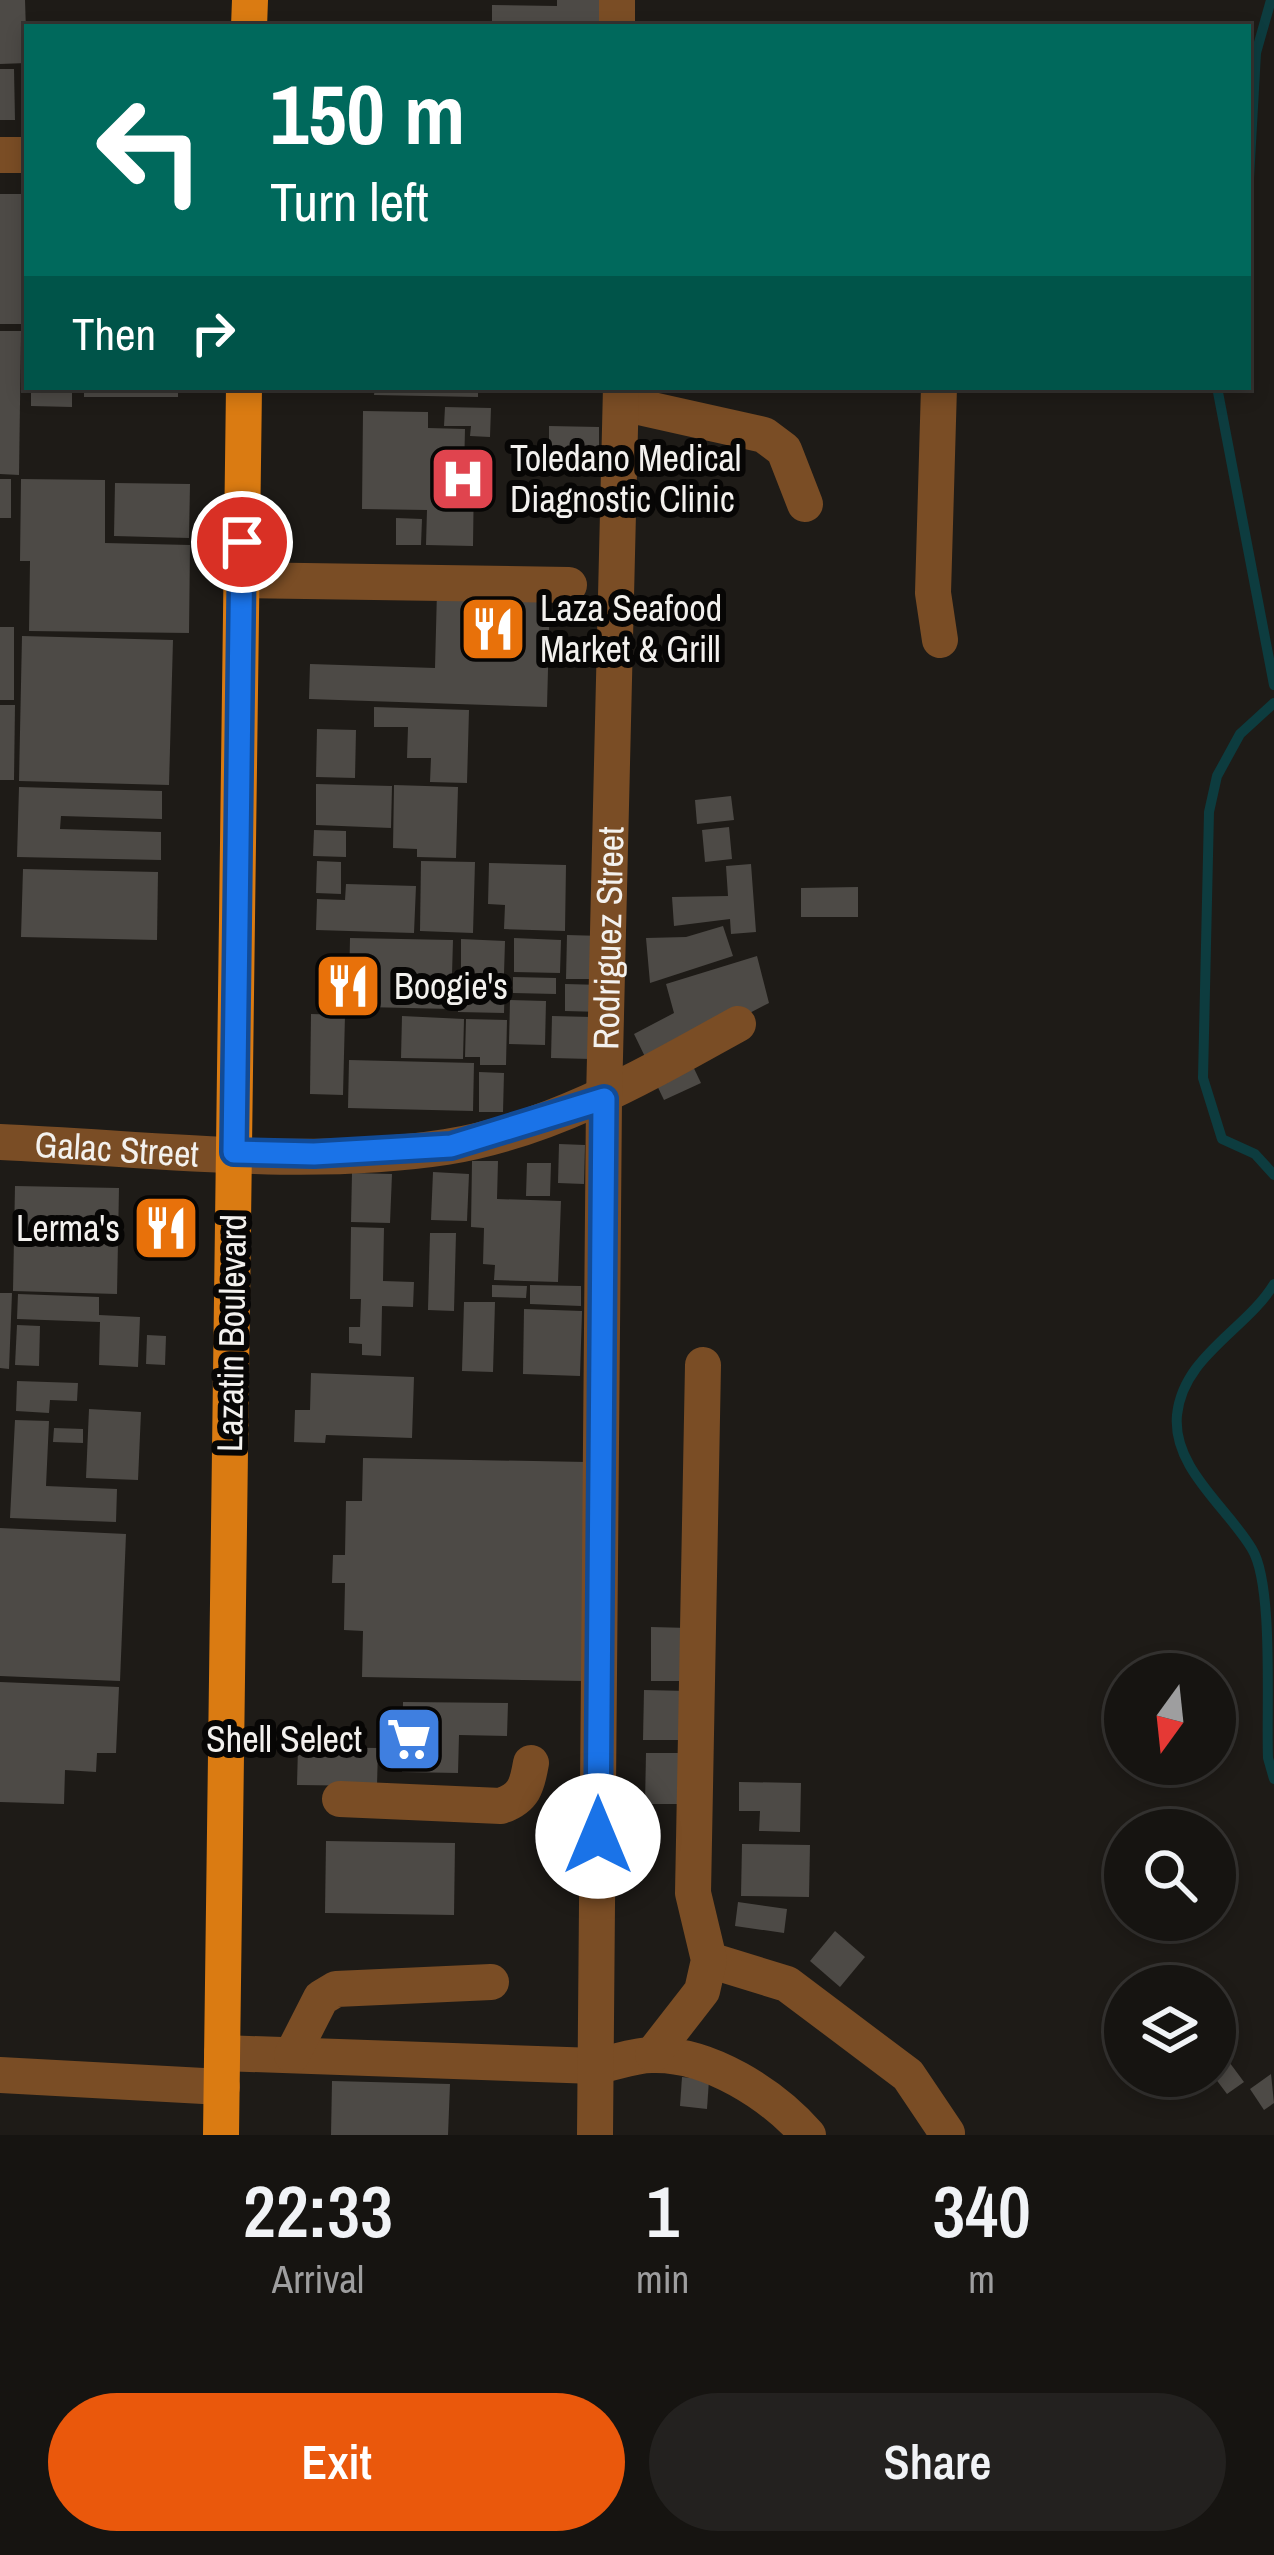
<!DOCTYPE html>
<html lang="en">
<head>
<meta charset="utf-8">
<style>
	body { margin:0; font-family:"Archivo Narrow",sans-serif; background:#23211f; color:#f1f3f6; height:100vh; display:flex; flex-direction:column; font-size:45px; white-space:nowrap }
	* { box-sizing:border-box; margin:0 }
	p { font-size:39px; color:#9e9e9f }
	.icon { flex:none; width:66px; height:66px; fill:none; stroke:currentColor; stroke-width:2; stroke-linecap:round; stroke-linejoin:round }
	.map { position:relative; height:2135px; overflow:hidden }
	.sheet { display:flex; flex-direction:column; background:#161411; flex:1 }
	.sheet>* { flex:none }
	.guide { position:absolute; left:24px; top:24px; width:1227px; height:366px; border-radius:0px; box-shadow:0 6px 18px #0003,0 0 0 3px #353331; background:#00695c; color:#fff; overflow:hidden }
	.needle { width:78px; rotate:195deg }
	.buttons { position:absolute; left:1104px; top:1653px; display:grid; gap:24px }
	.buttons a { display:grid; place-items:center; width:132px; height:132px; border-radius:50%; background:#161411; box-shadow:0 6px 18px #0003,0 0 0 3px #353331; font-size:60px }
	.pin { position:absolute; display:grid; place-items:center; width:102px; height:102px; color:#fff; margin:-51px; border:6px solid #fff; border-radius:50%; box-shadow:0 3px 12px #0007 }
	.me { position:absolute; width:132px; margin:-66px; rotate:0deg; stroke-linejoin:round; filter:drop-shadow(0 0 9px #0008) }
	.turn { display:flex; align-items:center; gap:42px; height:252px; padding:0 48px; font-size:54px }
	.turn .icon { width:156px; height:156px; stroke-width:2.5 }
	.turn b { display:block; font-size:84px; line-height:102px }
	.then { display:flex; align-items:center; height:114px; padding:0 48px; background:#0003; gap:24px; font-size:45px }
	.eta { display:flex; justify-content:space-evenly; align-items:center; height:204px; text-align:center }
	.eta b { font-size:72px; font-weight:600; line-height:84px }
	.action { display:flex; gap:24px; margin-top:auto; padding:24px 48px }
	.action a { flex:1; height:138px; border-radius:72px; background:#ea580c; color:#fff; font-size:48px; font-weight:600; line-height:138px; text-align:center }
	.action a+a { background:#23211f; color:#f1f3f6 }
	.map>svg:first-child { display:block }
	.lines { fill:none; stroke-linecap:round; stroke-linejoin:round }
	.stream { stroke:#0d3c3f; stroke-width:10 }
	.building { fill:#4d4a46 }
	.minor { stroke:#7a4d25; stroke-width:36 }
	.major { stroke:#da7b12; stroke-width:36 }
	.route-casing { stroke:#114b97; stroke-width:30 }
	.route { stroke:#1a73e8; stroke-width:21 }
	.labels { text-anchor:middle; stroke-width:12; stroke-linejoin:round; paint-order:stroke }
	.poi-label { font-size:36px; fill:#f3f1ee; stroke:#070605; text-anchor:start }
	.street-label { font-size:36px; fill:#f3f1ee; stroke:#070605 }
</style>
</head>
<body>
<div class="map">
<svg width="1274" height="2135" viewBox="0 0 1274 2135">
	<rect width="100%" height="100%" fill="#1e1b17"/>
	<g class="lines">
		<g class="stream">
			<path d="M1248,197L1256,53L1271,0"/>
			<path d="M1217,387L1274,685"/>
			<path d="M1274,703L1240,734L1217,776L1209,812L1203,1078L1222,1139L1255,1154L1274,1175"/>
			<path d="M1274,1284C1246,1330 1183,1356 1177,1415C1172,1468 1228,1508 1252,1549C1274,1585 1266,1711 1268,1758L1274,1779"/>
		</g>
	</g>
	<g class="building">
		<path d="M0,0H25L27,63L0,64Z"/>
		<path d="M557,0H606L605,27H492V5L557,6Z"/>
		<path d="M0,69H14L15,120H0Z"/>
		<path d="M0,194H23L22,324H0Z"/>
		<path d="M0,331H21L19,475L0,474Z"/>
		<path d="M31,387H72V407L31,406Z"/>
		<rect x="84" y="387" width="94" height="10"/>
		<path d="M375,387H478V397L374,395Z"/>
		<path d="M445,407L491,408L490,437L470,436L471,426H444Z"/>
		<path d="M363,411L428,412V428L465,429L464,472L474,473L473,546L426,545L427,510L362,509Z"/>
		<path d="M549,426L599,427V461L549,460Z"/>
		<rect x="0" y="479" width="11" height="39"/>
		<path d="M21,479L105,480V543L190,545L189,633L29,631L30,561H20Z"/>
		<path d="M115,483L190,484L189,538L114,536Z"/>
		<path d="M396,518L422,519L421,545H396Z"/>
		<path d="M437,591L550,594L547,707L309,699L310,664L435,668Z"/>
		<rect x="0" y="627" width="14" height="73"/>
		<path d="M22,636L173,640L169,785L19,781Z"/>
		<path d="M0,705H15L14,780H0Z"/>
		<path d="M374,707L469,710L467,783L430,782L431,758H407L408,727H374Z"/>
		<path d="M317,729L356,730L355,778L316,777Z"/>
		<path d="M316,784L392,786L391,828L316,825Z"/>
		<path d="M394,785L458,787L456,858L417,857V849L393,848Z"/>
		<path d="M19,787L162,791V819L61,816L60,829L161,832V860L17,857Z"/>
		<path d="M731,796L734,820L697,824L695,800Z"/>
		<path d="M729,827L732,859L705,862L702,830Z"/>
		<path d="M314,830L346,831V857L313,856Z"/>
		<path d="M317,861L341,862V894L316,893Z"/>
		<path d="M421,861L475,862L473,933L420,931Z"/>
		<path d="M489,863L566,865L565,931L504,929L505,905L488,904Z"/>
		<path d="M751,864L756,932L731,934L730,919L674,926L672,897L728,896L726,866Z"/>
		<path d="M23,869L158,872L157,940L21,937Z"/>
		<path d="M346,884L416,886L414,933L316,930L317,899L345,900Z"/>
		<path d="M858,887V917H801V888Z"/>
		<path d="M723,926L733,956L650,983L646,938L686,937Z"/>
		<path d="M567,935L603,936L602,979H566Z"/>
		<path d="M350,938L453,940L451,1009L365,1007V987H349Z"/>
		<path d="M514,938L561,940L560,973L514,972Z"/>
		<path d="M461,939L505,941L504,974L461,973Z"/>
		<path d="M757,956L769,1003L649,1065L634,1034L674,1013L666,984Z"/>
		<path d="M513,977L556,978V994L513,993Z"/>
		<path d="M458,979L505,980L504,1013L458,1012Z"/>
		<path d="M565,984L602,985V1012L565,1011Z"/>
		<path d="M510,1000L546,1001L545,1045L509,1044Z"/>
		<path d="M311,1014L345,1015L343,1095L310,1094Z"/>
		<path d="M402,1016L464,1019L463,1059L401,1058Z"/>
		<path d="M552,1016L592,1017L591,1059L551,1058Z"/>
		<path d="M466,1019L507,1020L506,1065H480V1057H465Z"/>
		<path d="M688,1056L701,1083L664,1100L651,1073Z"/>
		<path d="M349,1060L474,1063L473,1111L348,1108Z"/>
		<path d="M479,1072L504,1073L503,1112H479Z"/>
		<path d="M559,1144L585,1145L584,1184L558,1183Z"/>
		<path d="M472,1161H498L497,1199L561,1201L558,1282L494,1280L495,1265L483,1264L484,1228L471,1227Z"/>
		<path d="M527,1163H551L550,1196H526Z"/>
		<path d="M433,1172L469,1174L467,1221L431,1220Z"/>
		<path d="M352,1173L392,1174L390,1223L351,1222Z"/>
		<path d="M15,1186L119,1188L117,1294L13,1291Z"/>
		<path d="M351,1227L384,1228L383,1281L414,1282L413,1307L382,1306L381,1356L362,1355V1344L349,1343V1327H360L361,1299H350Z"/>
		<path d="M430,1233H456L454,1311L428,1310Z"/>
		<path d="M492,1285L527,1286L526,1298L492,1297Z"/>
		<path d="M530,1285L581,1286V1306L530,1304Z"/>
		<path d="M0,1293H12L9,1369L0,1368Z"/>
		<path d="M18,1294L99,1297V1315L140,1317L138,1367L99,1365L100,1322L17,1319Z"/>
		<path d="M464,1302H495L493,1372L462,1371Z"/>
		<path d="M524,1309L582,1311L580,1376L523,1374Z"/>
		<path d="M17,1325L40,1326L39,1366L15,1365Z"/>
		<path d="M147,1335L166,1336L165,1365L146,1364Z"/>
		<path d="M311,1373L414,1377L412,1438L326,1435L325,1443L294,1442L295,1410H310Z"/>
		<path d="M17,1381L78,1383L77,1401L50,1400L49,1413L16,1411Z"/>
		<path d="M89,1409L141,1412L138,1480L86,1478Z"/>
		<path d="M15,1420L49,1421L46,1486L117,1489L116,1522L10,1518Z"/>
		<path d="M54,1428L83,1429V1443L53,1442Z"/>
		<path d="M363,1458L587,1462L584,1681L362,1677L363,1631L344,1630L345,1583H332L333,1555H345L346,1501H362Z"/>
		<path d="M0,1528L126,1534L120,1681L0,1676Z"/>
		<path d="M651,1627L690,1628V1681H651Z"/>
		<path d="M0,1682L119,1687L116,1753H97L96,1772L65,1770L64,1804L0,1802Z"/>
		<path d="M644,1690L688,1691L687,1740H643Z"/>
		<path d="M403,1702L508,1703L507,1736L459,1735L458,1773L402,1772Z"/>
		<path d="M298,1747L378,1748L377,1786L297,1785Z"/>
		<path d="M646,1753H684L683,1804H645Z"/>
		<path d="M739,1782L801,1783L800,1832L759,1831L760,1811H739Z"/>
		<path d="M326,1841L455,1843L454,1915L325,1913Z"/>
		<path d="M742,1844L810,1845L809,1897L741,1896Z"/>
		<path d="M738,1902L787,1909L784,1933L735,1926Z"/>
		<path d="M835,1931L865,1957L840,1987L810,1961Z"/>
		<path d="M1221,2051L1244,2082L1227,2094L1215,2078V2056Z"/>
		<path d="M1271,2074L1274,2103L1264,2110L1250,2089Z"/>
		<path d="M682,2077L709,2080L707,2109L680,2106Z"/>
		<path d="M332,2081L450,2084L448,2135H331Z"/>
	</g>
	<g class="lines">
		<g class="minor">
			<path d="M617,27V0"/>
			<path d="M0,155H27"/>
			<path d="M939,387L933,593L940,640"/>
			<path d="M621,403L764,435L784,450L805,504"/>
			<path d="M241,580L569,585"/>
			<path id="s1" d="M0,1142C146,1148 301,1169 446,1147C552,1130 646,1075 738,1024"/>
			<path d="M340,1799L501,1806C524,1798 527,1786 531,1763"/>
			<path d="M709,1960L787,1984L908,2075L947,2133"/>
			<path d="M222,2053L596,2066C614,2063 634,2055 652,2055C709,2053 773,2095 808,2135"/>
			<path d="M653,2054L702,1991L709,1960L693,1893L703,1365"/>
			<path d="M292,2055L321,1998L336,1989L491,1982"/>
			<path d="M0,2075L222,2087"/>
			<path id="s2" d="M595,2135L604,1099L621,387"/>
		</g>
		<g class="major">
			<path d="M249,27L250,0"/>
			<path d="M221,2135L244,387"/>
		</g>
	</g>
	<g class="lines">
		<defs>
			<path id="route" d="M242,542L234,1152L314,1154L451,1146L604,1099L598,1836"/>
		</defs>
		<use href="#route" class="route-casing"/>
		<use href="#route" class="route"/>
	</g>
	<defs>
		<symbol id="hospital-square" viewBox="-11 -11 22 22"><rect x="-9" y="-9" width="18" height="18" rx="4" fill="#e0444e" stroke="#070605"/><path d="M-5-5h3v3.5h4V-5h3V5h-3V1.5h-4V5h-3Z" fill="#fff"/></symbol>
		<symbol id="restaurant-square" viewBox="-11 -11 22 22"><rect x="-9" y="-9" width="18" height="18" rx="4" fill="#e8710a" stroke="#070605"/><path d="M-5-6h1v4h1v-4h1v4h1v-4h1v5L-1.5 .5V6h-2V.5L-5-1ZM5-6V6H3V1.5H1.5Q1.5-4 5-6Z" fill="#fff"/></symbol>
		<symbol id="supermarket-square" viewBox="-11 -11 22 22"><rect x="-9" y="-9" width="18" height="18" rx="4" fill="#3f7fe0" stroke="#070605"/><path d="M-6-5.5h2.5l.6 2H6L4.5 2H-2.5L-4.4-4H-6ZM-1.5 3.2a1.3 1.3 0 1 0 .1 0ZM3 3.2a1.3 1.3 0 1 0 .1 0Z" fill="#fff"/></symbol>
	</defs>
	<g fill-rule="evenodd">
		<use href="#hospital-square" x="425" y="441" width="76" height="76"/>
		<use href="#restaurant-square" x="455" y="591" width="76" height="76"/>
		<use href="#restaurant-square" x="310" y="948" width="76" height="76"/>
		<use href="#restaurant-square" x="128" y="1190" width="76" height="76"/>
		<use href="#supermarket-square" x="371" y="1701" width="76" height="76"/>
	</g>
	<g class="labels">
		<g class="poi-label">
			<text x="510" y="471">Toledano Medical<tspan x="510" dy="41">Diagnostic Clinic</tspan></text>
			<text x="540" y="621">Laza Seafood<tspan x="540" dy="41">Market &amp; Grill</tspan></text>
			<text x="394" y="999">Boogie's</text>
			<text x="120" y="1241" text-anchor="end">Lerma's</text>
			<text x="362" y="1752" text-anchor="end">Shell Select</text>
		</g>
		<g class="street-label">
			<text dy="13" stroke="none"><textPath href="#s2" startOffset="1197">Rodriguez Street</textPath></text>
			<text dy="13" stroke="none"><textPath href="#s1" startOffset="117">Galac Street</textPath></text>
			<text transform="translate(231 1333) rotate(-89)" y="13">Lazatin Boulevard</text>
		</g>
	</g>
</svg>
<div class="buttons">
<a><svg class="needle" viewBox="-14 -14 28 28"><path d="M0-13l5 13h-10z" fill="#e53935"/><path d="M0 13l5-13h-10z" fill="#9e9e9f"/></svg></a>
<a><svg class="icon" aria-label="search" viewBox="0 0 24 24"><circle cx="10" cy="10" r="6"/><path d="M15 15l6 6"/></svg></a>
<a><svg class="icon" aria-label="layers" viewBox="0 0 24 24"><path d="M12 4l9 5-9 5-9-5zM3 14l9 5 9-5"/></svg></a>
</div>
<div class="pin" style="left:242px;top:542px;background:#d93025"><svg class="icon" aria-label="arrive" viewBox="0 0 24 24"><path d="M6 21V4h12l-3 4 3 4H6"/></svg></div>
<svg class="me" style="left:598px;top:1836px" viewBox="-20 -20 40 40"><circle r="19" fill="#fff"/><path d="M0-13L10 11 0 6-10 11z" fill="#1a73e8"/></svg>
<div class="guide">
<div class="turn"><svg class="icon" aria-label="left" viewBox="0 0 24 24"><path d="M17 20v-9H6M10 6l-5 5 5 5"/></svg><div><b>150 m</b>Turn left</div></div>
<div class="then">Then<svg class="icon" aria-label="right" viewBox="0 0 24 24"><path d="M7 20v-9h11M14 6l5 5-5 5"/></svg></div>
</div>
</div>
<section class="sheet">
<div class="eta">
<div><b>22:33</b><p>Arrival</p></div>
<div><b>1</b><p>min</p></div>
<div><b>340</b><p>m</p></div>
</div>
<div class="action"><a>Exit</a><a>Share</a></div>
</section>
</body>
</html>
